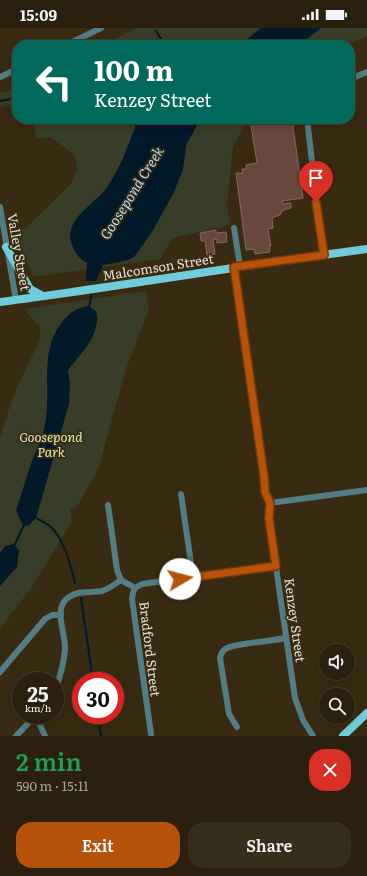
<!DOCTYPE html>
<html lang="en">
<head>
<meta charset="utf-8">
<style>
	body { margin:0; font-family:Literata,serif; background:#372d1b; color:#f1f3f6; height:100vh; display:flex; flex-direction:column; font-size:15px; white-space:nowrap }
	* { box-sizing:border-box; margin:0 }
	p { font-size:13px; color:#a6a39d }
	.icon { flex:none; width:22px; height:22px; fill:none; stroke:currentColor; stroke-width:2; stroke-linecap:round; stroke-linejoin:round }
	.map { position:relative; height:708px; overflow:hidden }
	.side { display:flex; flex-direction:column; background:#2b200d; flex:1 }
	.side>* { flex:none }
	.banner { position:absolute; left:12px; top:12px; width:343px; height:84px; border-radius:16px; box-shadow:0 2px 10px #0003,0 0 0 1px #473e2e; background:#00695c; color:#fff; overflow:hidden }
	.fabs { position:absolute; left:319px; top:616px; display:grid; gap:8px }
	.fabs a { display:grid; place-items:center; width:36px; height:36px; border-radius:50%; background:#2b200d; box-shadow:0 2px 10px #0003,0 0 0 1px #473e2e; font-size:20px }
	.speed { position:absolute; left:12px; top:644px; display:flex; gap:8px; font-size:20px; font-weight:700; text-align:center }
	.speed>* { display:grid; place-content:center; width:52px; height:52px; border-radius:50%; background:#2b200d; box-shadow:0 2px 10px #0003,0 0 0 1px #473e2e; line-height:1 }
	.speed small { font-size:10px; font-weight:400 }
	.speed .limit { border:6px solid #d22; background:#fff; color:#111 }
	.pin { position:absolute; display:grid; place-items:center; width:34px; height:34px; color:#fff; margin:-41px -17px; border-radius:50% 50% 50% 0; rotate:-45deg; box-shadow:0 0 4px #0007 }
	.pin .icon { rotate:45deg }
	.me { position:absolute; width:44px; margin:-22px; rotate:82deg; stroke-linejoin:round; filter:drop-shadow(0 0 3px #0008) }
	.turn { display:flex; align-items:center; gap:14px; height:84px; padding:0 16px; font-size:18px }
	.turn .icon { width:52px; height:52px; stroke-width:2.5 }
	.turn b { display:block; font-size:28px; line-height:34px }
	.round { display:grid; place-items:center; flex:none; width:42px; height:42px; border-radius:16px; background:#372d1b }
	.headline { display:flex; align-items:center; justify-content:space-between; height:68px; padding:0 16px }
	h1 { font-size:24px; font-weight:600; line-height:30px; color:#1e9e55 }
	.button { display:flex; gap:8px; margin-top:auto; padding:8px 16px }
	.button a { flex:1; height:46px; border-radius:16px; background:#b45309; color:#fff; font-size:16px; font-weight:600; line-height:46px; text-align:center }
	.button a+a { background:#372d1b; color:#f1f3f6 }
	.status { display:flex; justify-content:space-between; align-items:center; height:28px; padding:0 20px; background:#2b200d; direction:ltr }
	.status svg { height:11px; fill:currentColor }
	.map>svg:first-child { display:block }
	.green { fill:#373d26 }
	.water { fill:#02192a }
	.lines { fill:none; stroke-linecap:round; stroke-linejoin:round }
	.stream { stroke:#02192a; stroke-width:2 }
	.building { fill:#66483d; stroke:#87675c }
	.minor { stroke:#537c84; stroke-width:6 }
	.major { stroke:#70cbdb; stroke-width:8 }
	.route-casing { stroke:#753606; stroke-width:10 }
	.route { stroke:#b45309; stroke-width:7 }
	.labels { text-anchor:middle; stroke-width:3.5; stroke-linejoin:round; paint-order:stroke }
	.street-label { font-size:13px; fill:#e7decf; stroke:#392b11 }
	.park-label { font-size:13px; font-style:italic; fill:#ddedb4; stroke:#392b11 }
	.water-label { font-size:14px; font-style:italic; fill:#b4dbfb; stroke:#392b11 }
</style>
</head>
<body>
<div class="status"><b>15:09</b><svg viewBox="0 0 49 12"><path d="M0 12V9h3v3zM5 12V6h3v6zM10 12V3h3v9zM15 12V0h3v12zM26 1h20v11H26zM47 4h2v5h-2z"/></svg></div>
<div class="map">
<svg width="367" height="708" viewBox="0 0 367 708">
	<rect width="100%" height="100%" fill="#392b11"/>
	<g class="green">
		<path d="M137,0H367V8L347,17H102Z"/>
		<path d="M17,58V76L0,79V64L7,63Z"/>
		<path d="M33,91H248L233,119L227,177L230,197L173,210L160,231L33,249L12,199L16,202L26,200L71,156L77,140L75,127L50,109L36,111Z"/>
		<path d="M146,263L149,282L126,341L98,442L76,480L70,481L72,493L34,556L0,601V410L13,368L41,309L39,298L24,281Z"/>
	</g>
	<g class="water">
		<path d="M261,0H321L299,17H240Z"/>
		<path d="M141,91H203L199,94L186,117L183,142L173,166L152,204L134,229L125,233L103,237L96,253H86L87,235C79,231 76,226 72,217C62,191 96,176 108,158C120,140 128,118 136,97Z"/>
		<path d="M88,278L96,283C102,306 81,325 68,342L70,356L69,376L36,490L28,498L22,496L16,482C22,465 27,447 33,430C37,420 42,411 44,401C53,365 37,324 63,293C70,284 77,280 88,278Z"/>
		<path d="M14,516L19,523L17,539L0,558V525L5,518Z"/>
	</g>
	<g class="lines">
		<g class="stream">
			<path d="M156,3L165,17"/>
			<path d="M0,73L17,70"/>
			<path d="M121,91L136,97"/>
			<path d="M89,280L92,264"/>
			<path d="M34,489C40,492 46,495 51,499C65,513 70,536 75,555"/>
			<path d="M14,518L25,495"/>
			<path d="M81,570L93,653"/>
			<path d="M98,687L101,708"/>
		</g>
	</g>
	<g class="building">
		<path d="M272,91H292L303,170L282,173L283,176L291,175V180L283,182L280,187L272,190L273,200L268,201L271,218H269L270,224L255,226L254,221L246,222L236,145H243L242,141H246V137L257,135L251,97L254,94Z"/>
		<path d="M216,202V205L226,204L227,214L217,215V211L213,212L215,226L207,227L205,213H201L200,205Z"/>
	</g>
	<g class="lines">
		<g class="minor">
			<path d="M66,17L101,0"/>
			<path d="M0,49L17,41"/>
			<path d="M350,51L367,44"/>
			<path d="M307,91L323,227"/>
			<path d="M0,179L16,272"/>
			<path d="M234,200L240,238"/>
			<path d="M234,239L264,448L265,464L270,475L269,491L295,670L303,692L313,708"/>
			<path d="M181,466L193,549"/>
			<path d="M270,475L367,462"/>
			<path d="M108,477L117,542L121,552L135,560L133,565L132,571L151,706"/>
			<path d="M135,560L142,556L276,538"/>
			<path d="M0,644L45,591L52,587H61"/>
			<path d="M55,663C60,649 64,636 65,621C66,605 52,580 69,569C80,562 91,565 102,563C109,561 115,556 121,552"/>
			<path d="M33,690L39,695L45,708"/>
			<path d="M237,699L229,686L220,630C221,626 222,622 227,620C239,615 272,613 286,610"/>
			<path d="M16,708L36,687"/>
		</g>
		<g class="major">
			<path d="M6,219L30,261L43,268"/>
			<path d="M0,274C123,258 244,237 367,221"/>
			<path d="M343,708L367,685"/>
		</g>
	</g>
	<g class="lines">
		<defs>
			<path id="route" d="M180,551L276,538L269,491L270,475L265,464L264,448L234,239L324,227L316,174"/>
		</defs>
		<use href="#route" class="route-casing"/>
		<use href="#route" class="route"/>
	</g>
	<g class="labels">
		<g class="street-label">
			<text transform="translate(19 224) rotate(80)" y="5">Valley Street</text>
			<text transform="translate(158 239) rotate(-9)" y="5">Malcomson Street</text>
			<text transform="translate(295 592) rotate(82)" y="5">Kenzey Street</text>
			<text transform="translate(150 621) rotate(83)" y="5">Bradford Street</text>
		</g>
		<g class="park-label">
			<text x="51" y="414">Goosepond<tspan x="51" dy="15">Park</tspan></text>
		</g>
		<g class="water-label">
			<text transform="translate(132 165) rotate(-58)" y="5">Goosepond Creek</text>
		</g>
	</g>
</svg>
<div class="fabs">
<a><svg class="icon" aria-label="sound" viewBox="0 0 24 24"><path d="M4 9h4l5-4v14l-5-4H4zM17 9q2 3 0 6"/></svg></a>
<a><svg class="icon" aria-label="search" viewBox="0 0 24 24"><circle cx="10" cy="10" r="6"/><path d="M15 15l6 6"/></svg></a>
</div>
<div class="speed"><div>25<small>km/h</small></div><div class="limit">30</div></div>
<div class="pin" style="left:316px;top:174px;background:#d93025"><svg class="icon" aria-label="arrive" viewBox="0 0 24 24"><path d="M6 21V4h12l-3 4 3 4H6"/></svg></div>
<svg class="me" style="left:180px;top:551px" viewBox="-20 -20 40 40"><circle r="19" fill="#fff"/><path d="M0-13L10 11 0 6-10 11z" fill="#b45309"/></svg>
<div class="banner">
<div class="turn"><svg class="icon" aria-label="left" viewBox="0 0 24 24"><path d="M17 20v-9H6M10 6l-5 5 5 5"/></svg><div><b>100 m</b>Kenzey Street</div></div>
</div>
</div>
<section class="side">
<div class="headline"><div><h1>2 min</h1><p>590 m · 15:11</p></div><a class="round" style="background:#d93025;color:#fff"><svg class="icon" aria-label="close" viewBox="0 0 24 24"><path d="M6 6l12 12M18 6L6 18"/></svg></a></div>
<div class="button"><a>Exit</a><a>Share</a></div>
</section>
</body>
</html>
